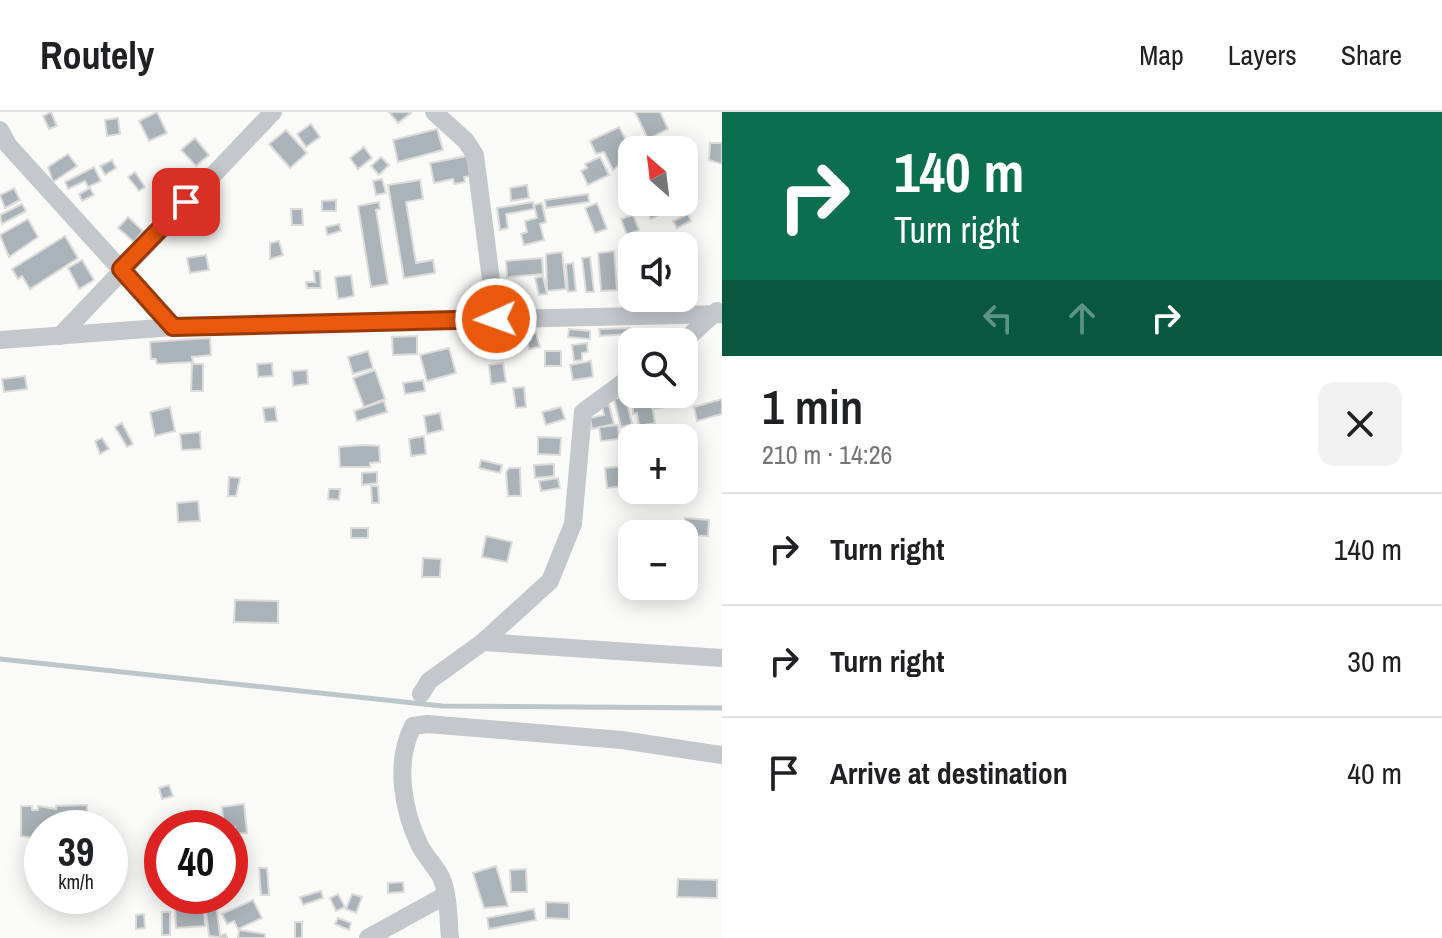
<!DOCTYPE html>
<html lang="en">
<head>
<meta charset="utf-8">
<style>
	body { margin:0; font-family:"Archivo Narrow",sans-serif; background:#f2f2f2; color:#202124; height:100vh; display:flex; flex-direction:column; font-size:30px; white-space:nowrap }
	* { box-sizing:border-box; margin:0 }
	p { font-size:26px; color:#757577 }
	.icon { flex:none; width:44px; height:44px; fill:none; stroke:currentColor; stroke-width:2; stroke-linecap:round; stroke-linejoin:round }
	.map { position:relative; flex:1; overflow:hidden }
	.drawer { display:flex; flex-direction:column; background:#fff; width:720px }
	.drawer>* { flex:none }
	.hud { background:#0b6e4f; color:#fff; overflow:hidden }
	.needle { width:52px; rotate:332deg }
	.tools { position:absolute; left:618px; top:24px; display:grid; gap:16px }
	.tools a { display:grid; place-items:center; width:80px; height:80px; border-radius:16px; background:#fff; box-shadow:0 4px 20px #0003; font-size:40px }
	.speed { position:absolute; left:24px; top:698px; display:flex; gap:16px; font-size:40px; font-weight:700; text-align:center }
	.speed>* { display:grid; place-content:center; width:104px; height:104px; border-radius:50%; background:#fff; box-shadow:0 4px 20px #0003; line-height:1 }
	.speed small { font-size:20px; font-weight:400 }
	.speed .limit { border:12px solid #d22; background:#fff; color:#111 }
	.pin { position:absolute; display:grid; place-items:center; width:68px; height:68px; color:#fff; margin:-34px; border-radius:16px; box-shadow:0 4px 12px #0006 }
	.me { position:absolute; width:88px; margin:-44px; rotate:268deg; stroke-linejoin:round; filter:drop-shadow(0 0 6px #0008) }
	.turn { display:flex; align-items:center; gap:28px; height:168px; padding:0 40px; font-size:36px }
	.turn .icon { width:104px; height:104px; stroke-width:2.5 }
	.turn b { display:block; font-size:56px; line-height:68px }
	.lanes { display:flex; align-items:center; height:76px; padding:0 40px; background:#0003; justify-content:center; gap:40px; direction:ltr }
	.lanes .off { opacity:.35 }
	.round { display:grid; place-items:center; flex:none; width:84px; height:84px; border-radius:16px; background:#f2f2f2 }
	.overview { display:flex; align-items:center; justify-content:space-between; height:136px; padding:0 40px }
	h1 { font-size:48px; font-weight:600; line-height:60px }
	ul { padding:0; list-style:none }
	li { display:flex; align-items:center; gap:24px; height:112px; padding:0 40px; border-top:2px solid #e0e0e0 }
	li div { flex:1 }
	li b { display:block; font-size:30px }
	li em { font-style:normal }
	header { display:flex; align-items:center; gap:48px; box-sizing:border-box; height:112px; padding:0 40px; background:#fff; border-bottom:2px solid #e0e0e0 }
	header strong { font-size:38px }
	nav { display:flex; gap:44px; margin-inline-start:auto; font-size:28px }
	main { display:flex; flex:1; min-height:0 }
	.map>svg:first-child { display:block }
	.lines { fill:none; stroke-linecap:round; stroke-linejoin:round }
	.stream { stroke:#bbc7cb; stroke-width:5 }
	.building { fill:#aab3b9; stroke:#dcdcda; stroke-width:2 }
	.minor { stroke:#c3c8cc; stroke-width:18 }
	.route-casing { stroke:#983908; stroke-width:20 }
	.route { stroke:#ea580c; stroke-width:14 }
</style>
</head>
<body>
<header>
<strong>Routely</strong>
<nav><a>Map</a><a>Layers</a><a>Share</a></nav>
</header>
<main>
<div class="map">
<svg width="722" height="826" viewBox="0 0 722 826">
	<rect width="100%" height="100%" fill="#fafaf8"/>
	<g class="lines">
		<path class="stream" d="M0,547L442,594L722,596"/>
	</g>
	<g class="building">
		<path d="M51,0L57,14L49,17L43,4Z"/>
		<path d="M157,0L167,21L149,29L139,9Z"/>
		<path d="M389,0H411V1L398,11Z"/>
		<path d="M635,0H660L668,17L648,27Z"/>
		<path d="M118,6L120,22L107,24L105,8Z"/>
		<path d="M311,12L320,25L306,35L297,22Z"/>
		<path d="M619,15L627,30L628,46L613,58L604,40L596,42L590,29Z"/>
		<path d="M437,17L443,38L398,50L393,28Z"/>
		<path d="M286,18L307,41L290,56L269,32Z"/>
		<path d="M195,26L209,43L196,54L181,38Z"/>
		<path d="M710,31H722V52L709,48Z"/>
		<path d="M364,35L372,46L358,57L350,46Z"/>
		<path d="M68,42L77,54L53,70L48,55Z"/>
		<path d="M467,44L471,64L464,65L465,70L454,72L453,67L434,71L430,51Z"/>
		<path d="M381,45L389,53L379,63L371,54Z"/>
		<path d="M600,45L609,63L588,73L581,59L587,56L585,52Z"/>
		<path d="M112,48L116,56L105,63L100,54Z"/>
		<path d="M94,55L101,69L88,75L85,69L68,77L65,70Z"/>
		<path d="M135,60L145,75L139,79L128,65Z"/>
		<path d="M382,67L386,81L376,83L373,69Z"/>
		<path d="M420,68L423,87L406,90L416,151L433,148L435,161L404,166L388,73Z"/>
		<path d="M527,73L529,86L511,89L510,76Z"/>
		<path d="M14,76L20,88L5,96L0,83Z"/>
		<path d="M90,76L94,83L82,89L79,82Z"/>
		<path d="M588,82L589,90L546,96L545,88Z"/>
		<path d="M336,88V99H322V89Z"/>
		<path d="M379,90L380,97L376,98L388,172L371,175L358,94Z"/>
		<path d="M533,90L534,97L506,102L508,116L500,118L497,96Z"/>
		<path d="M660,90H681L682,92L651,107L646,97Z"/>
		<path d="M542,91L546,110L540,112L544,128L524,133L521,122L527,120L525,109L537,106L534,93Z"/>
		<path d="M597,91L607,117L595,121L585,96Z"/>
		<path d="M22,92L26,99L2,112L0,103Z"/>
		<path d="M291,97H302L303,113H292Z"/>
		<path d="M688,102L691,109L677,116L673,109Z"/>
		<path d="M633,103L639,118L627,123L621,107Z"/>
		<path d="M128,105L143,119L134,130L118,116Z"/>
		<path d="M28,107L38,125L9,145L0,123Z"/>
		<path d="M339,112L341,119L327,123L326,115Z"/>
		<path d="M65,124L78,146L30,177L22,164L18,167L12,157Z"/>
		<path d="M279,129L283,143L270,147V131Z"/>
		<path d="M691,136L696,153L684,157V138Z"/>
		<path d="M614,139L617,178L601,179L598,141Z"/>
		<path d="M562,140L566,177L547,179L546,142Z"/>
		<path d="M206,143L209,158L190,161L187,146Z"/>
		<path d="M590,145L594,180H586L582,146Z"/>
		<path d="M542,146L543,162L507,165L506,149Z"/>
		<path d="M82,148L94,168L79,177L68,156Z"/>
		<path d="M632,148V182L625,183L621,149Z"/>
		<path d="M573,151L576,179L568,180L566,152Z"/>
		<path d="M314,159H320L321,176H307L306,170H315Z"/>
		<path d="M351,163L354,184L338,187L335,165Z"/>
		<path d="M543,164L547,182L539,183L535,166Z"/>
		<path d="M630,216V222L600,224L599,217Z"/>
		<path d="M569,217L590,219V227L568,225Z"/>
		<path d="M536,221L540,235L529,237L528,232L522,234L521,225Z"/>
		<path d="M417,224V242L393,243L392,225Z"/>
		<path d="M210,226L211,243L192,245L193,250L157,252L156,247H151L150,230Z"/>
		<path d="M587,231L588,240L582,241V248L574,249L572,233Z"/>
		<path d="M449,236L456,261L427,269L420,243Z"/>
		<path d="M368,239L373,256L353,262L348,245Z"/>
		<rect x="545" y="239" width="16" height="15"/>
		<path d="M591,249L593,265L573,268L570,253Z"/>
		<path d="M272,251L273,264L258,265L257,252Z"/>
		<path d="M503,251L506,270L491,272L489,253Z"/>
		<path d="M192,252H203V279H191Z"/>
		<path d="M307,258L308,272L293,274L292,259Z"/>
		<path d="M375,258L385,287L364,295L353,266Z"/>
		<path d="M25,264L27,277L4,280L2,267Z"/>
		<path d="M423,268L425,279L405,282L403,271Z"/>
		<path d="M524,275L526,295L516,296L513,276Z"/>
		<path d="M633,282H650L655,311L639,314L637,301L633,302Z"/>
		<path d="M652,282H670L672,294L654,297Z"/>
		<path d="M625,284L632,312L621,315L614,287Z"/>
		<path d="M722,287V302L697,309L694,295Z"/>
		<path d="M384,289L387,300L357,309L354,299Z"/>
		<path d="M609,293L614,312L592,317L590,306L604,303L602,294Z"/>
		<path d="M170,295L175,319L155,324L150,300Z"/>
		<path d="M275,295L277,309L265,310L263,296Z"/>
		<path d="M561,295L565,307L546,313L542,300Z"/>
		<path d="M440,301L443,318L427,322L424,304Z"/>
		<path d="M122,311L133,332L127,335L115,315Z"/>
		<path d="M618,313L619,327L601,329L599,315Z"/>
		<path d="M647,315L651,326H635L633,320Z"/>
		<path d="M200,320L201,337L182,338L180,322Z"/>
		<path d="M424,324L426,342L411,344L409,327Z"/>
		<path d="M538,325L561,326L560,343L538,342Z"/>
		<path d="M102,326L109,337L100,342L95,329Z"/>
		<path d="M363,333L379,334L380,350L370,351V355H340L339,335Z"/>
		<path d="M481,348L502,353L500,361L479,356Z"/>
		<path d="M554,352V364L535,366L534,353Z"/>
		<path d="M627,354L629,374L607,376L605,356Z"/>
		<path d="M509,356H520L521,384H508L506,360Z"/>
		<path d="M377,360V371L362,373V361Z"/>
		<path d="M229,365L240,366L236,384H228Z"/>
		<path d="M558,366L560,376L541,379L539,369Z"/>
		<path d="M371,374H378L379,391H372Z"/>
		<path d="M329,377H340L339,388L328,387Z"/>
		<path d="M198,389L200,409L178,410L177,391Z"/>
		<path d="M685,406L709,408L708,424L684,423Z"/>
		<rect x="351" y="416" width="17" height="10"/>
		<path d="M486,424L512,430L507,450L482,445Z"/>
		<path d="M684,445L694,446L690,465L684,464Z"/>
		<path d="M423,446L441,447L440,465H422Z"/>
		<path d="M235,488L278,489V511L234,510Z"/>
		<path d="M169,673L173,684L162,687L159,676Z"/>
		<path d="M244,692L247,721L235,722V716L230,723V716H224L222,695Z"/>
		<path d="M87,693V716H42V727L21,724V694H32V698H38V694L56,697V694Z"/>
		<path d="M241,749L243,767L237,768L238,776L230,777V750Z"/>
		<path d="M496,754L508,794L484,796L473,761Z"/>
		<path d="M259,756H267L269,783H261Z"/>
		<path d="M526,757L527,780H511L510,758Z"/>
		<path d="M678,767L717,768V786L677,785Z"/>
		<path d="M403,770L404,780L388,781V771Z"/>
		<path d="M321,779L323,786L303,793L300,785Z"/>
		<path d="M338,782L345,795L336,799L330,786Z"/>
		<path d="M352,782L362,785L356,801L346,797Z"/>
		<path d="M204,784H215L220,823L226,822L227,826L209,824Z"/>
		<path d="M253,788L262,806L238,817L234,809L227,812L222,802Z"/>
		<path d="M546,790L569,791V807L546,806Z"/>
		<path d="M204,792L205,814L176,816L175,794Z"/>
		<path d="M534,797L536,808L489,817L487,806Z"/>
		<rect x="162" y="800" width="8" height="23"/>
		<path d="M144,802L145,816L136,817V803Z"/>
		<path d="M338,806L351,811L349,818L335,812Z"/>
		<rect x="295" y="810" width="7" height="16"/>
		<path d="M239,818L265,822V826H238Z"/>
	</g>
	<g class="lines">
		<g class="minor">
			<path d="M434,0L466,29L475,43L496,207"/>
			<path d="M0,18L8,33L173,215L722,202"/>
			<path d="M60,224L273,0"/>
			<path d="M0,228L173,215"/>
			<path d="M683,230L717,199"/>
			<path d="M483,530L722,546"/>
			<path d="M421,582L429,569L483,530L550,469L573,412L583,300L632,264"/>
			<path d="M368,826L446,783"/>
			<path d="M450,826C448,806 449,783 441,765C435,754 426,745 420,734C403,699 394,651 413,614L427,612L622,628L722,643"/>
		</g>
	</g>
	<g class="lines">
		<defs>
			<path id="route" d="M186,90L121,157L173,215L496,207"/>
		</defs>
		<use href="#route" class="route-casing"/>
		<use href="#route" class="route"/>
	</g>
</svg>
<div class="tools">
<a><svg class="needle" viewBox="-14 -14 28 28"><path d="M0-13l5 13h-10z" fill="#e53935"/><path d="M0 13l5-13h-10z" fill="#757577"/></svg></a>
<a><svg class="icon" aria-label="sound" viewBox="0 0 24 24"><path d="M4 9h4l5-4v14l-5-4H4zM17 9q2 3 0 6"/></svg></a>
<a><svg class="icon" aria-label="search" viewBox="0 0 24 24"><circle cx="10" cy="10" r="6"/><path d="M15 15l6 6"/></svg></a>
<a>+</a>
<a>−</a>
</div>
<div class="speed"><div>39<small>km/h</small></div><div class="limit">40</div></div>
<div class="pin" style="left:186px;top:90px;background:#d93025"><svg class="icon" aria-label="arrive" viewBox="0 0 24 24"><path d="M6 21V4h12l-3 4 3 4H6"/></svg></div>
<svg class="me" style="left:496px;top:207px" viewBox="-20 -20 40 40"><circle r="17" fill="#ea580c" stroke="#fff" stroke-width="3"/><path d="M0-11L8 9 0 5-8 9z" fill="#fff"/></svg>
</div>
<section class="drawer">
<div class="hud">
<div class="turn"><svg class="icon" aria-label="right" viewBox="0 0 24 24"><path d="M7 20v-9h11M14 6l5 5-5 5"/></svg><div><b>140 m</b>Turn right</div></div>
<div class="lanes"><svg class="icon off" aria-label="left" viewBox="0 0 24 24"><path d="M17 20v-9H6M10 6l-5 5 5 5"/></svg><svg class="icon off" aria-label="ahead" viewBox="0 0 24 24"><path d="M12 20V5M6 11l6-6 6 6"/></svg><svg class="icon" aria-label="right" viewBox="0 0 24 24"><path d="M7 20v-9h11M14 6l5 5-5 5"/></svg></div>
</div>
<div class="overview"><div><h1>1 min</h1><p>210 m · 14:26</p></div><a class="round"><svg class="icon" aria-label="close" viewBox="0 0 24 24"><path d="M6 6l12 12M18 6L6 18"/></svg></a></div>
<ul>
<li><svg class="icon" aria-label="right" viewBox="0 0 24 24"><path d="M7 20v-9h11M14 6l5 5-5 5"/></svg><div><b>Turn right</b></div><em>140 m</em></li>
<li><svg class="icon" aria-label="right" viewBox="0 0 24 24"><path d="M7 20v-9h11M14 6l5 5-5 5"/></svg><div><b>Turn right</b></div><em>30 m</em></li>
<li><svg class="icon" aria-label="arrive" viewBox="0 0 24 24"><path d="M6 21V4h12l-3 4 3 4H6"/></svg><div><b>Arrive at destination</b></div><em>40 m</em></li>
</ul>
</section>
</main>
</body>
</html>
